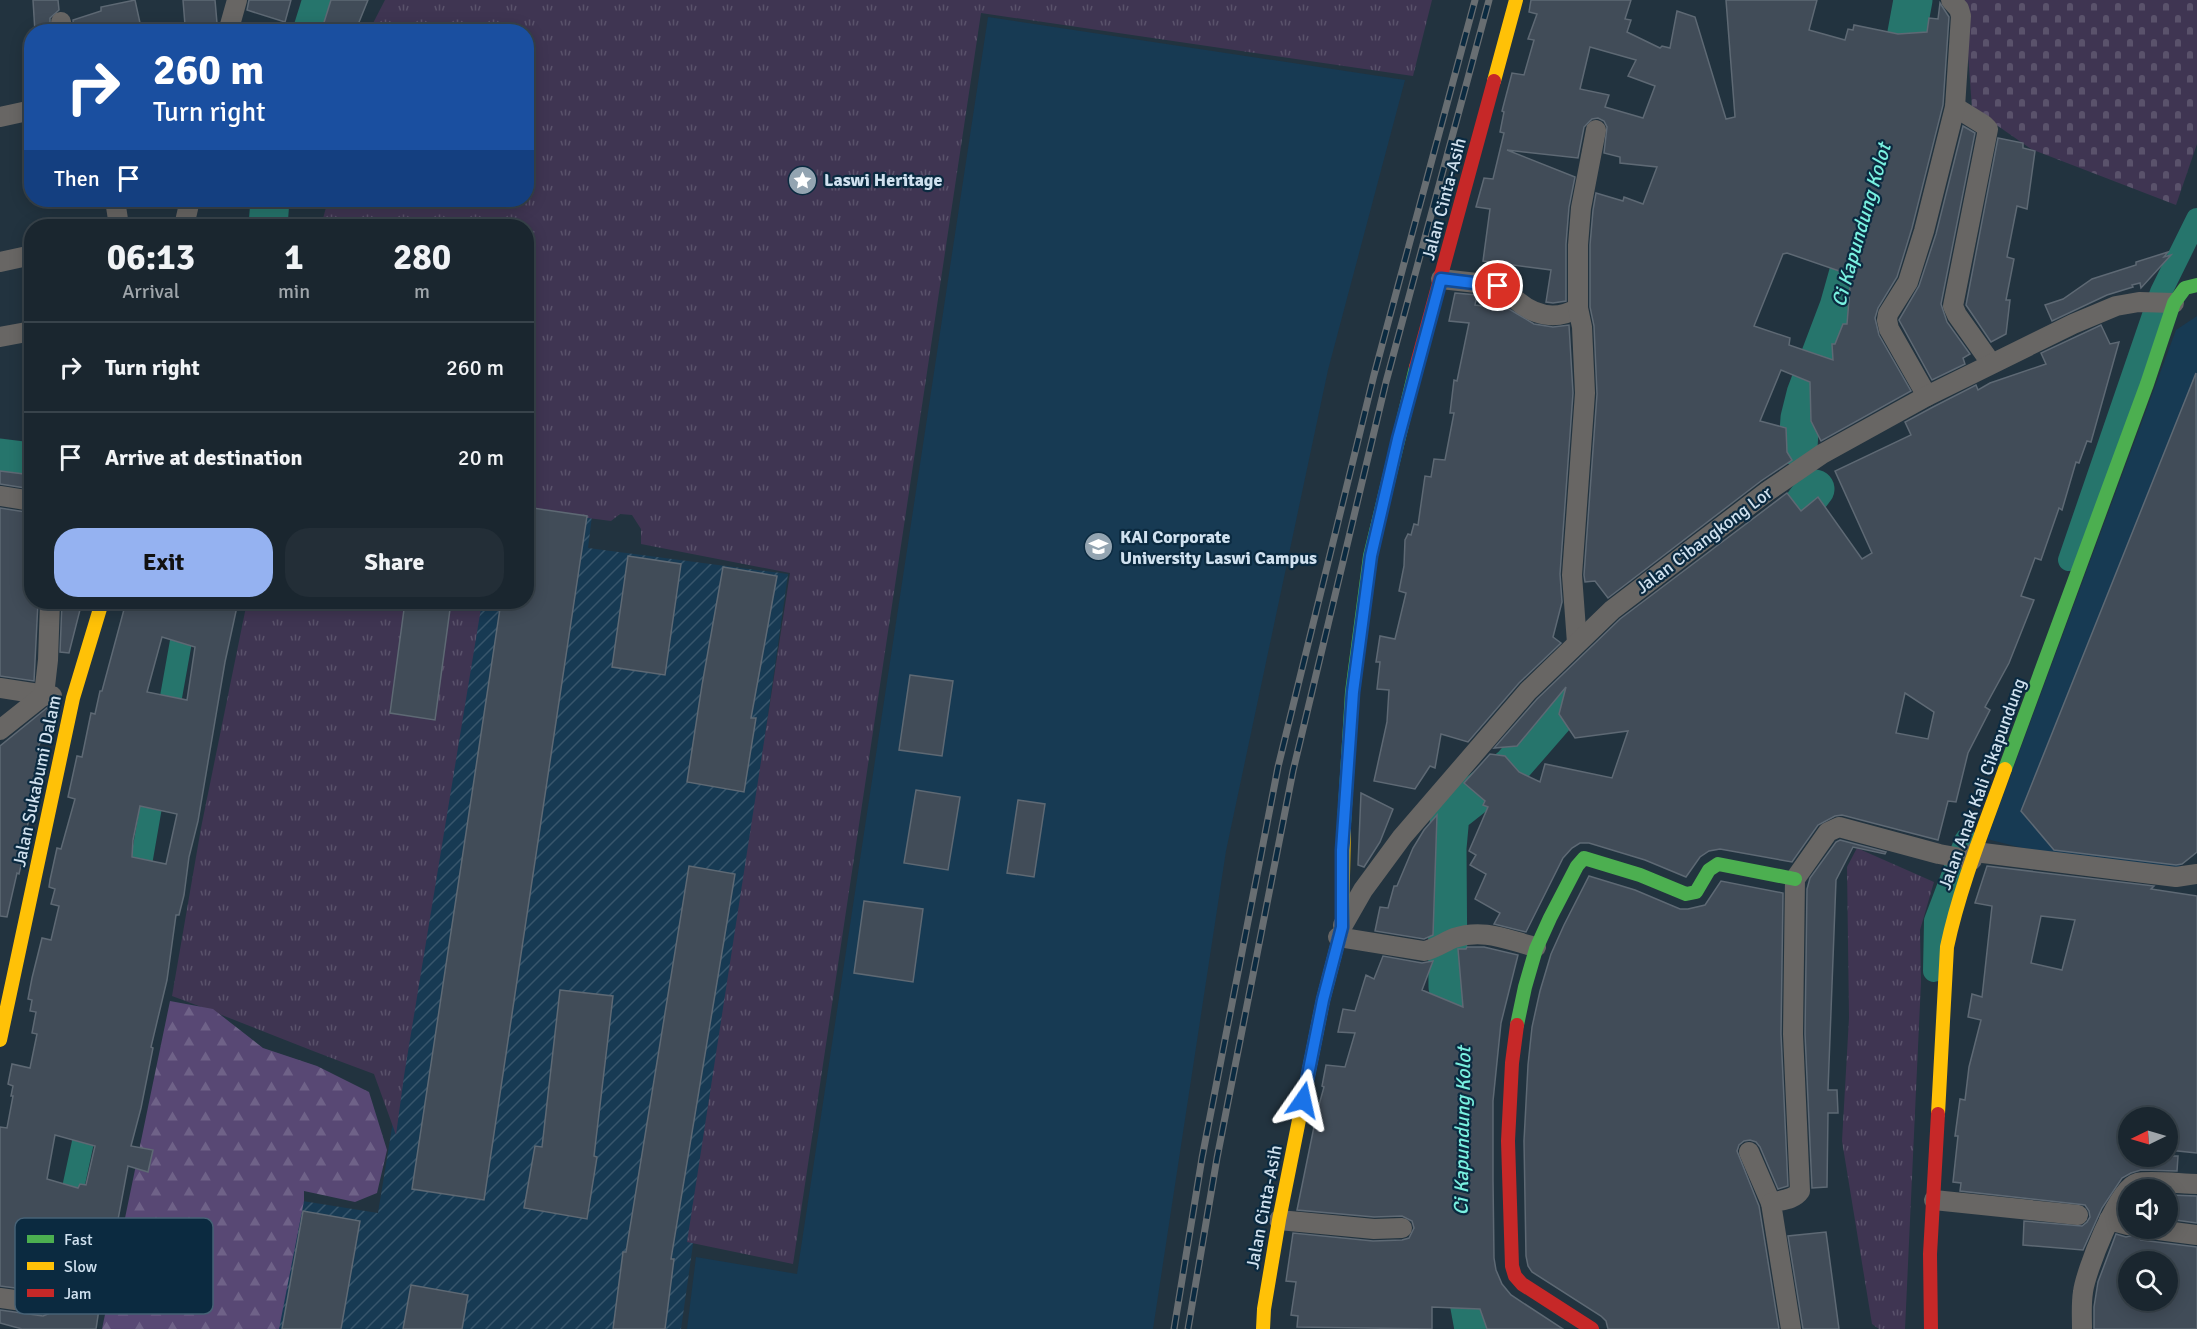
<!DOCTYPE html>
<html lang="en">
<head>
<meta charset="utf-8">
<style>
	body { margin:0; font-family:Signika,sans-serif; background:#232e37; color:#f1f3f6; height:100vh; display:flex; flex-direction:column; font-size:22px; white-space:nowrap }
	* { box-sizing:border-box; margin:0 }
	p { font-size:20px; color:#9fa5aa }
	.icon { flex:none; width:33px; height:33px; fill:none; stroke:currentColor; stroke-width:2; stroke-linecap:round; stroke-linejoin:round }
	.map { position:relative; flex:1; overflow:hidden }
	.drawer { position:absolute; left:24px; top:219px; width:510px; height:390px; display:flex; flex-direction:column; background:#1a262f; border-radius:24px; box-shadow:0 3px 15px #0003,0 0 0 2px #38434b }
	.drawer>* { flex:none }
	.hud { position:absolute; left:24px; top:24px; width:510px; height:183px; border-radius:24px; box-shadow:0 3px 15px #0003,0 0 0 2px #38434b; background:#1a4fa0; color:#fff; overflow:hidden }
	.needle { width:39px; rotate:265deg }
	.tools { position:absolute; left:2118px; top:1107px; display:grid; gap:12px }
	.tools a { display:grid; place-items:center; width:60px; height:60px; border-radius:50%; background:#1a262f; box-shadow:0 3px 15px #0003,0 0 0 2px #38434b; font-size:30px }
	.pin { position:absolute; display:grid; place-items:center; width:51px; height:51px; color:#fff; margin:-26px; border:3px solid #fff; border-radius:50%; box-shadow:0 2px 6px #0007 }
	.me { position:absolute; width:66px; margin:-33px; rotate:11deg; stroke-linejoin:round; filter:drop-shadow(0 0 4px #0008) }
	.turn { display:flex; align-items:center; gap:21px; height:126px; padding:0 30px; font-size:27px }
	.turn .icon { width:78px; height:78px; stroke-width:2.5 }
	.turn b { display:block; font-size:42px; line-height:51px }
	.then { display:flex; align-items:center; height:57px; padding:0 30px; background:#0003; gap:12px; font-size:22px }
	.eta { display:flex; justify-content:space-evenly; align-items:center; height:102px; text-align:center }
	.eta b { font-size:36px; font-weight:700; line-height:42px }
	.primary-button { display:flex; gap:12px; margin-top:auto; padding:12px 30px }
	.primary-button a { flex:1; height:69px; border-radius:24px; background:#95b2f1; color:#111; font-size:24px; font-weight:700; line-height:69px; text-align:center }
	.primary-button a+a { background:#232e37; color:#f1f3f6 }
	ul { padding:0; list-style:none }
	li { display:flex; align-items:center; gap:18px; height:90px; padding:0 30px; border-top:2px solid #38434b }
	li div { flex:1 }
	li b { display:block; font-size:22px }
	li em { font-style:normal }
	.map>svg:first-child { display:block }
	.built { fill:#173a53 }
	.industrial { fill:url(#industrial-furrows) }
	.grass { fill:url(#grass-tufts) }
	.forest { fill:url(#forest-firs) }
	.cemetery { fill:url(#cemetery-stones) }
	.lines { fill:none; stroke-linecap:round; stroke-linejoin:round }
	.canal { stroke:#26756c; stroke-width:22 }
	.river { stroke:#26756c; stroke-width:39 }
	.building { fill:#414c58; stroke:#5e6974; stroke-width:1.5; fill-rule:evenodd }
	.street { stroke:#686664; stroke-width:20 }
	.fast { stroke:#4caf50; stroke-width:14 }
	.slow { stroke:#ffc107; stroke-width:14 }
	.jam { stroke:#c62828; stroke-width:14 }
	.rail-casing { stroke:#686e72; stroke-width:7 }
	.rail { stroke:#0b2a40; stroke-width:4.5; stroke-dasharray:14; stroke-linecap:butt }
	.route-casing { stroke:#114b97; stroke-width:15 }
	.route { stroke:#1a73e8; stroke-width:10 }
	.labels { text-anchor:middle; stroke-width:4.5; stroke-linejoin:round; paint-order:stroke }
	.poi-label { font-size:18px; font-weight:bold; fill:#d0e1ef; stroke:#0b2a40; text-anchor:start }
	.street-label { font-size:18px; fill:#d0e1ef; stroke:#0b2a40 }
	.water-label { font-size:20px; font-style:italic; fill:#79f1e0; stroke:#0b2a40 }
	.key { fill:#0b2a40; stroke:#466175; stroke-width:1.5 }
	.key-label { font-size:16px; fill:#d0e1ef }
</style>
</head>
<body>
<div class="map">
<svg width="2197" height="1329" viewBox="0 0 2197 1329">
	<defs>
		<pattern id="industrial-furrows" width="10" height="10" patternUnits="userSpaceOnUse" patternTransform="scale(1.5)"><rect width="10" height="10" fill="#173a53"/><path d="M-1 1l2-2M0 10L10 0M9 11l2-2" fill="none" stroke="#38566c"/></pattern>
		<pattern id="grass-tufts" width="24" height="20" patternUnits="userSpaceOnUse" patternTransform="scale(1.5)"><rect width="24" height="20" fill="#3f3552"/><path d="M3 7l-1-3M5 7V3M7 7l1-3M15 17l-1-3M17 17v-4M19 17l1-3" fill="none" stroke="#5a526b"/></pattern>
		<pattern id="forest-firs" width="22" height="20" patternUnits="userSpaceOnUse" patternTransform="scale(1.5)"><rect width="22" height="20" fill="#584874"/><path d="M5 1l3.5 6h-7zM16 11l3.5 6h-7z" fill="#6f6288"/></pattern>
		<pattern id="cemetery-stones" width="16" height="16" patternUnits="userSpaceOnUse" patternTransform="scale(1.5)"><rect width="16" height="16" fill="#3f3552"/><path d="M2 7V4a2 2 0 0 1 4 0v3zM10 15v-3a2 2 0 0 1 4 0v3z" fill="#5a526b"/></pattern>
	</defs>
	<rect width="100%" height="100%" fill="#22333f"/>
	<g class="built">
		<path d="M988,17L1405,80L1328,370L1226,851L1153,1329H687L696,1257L797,1274Z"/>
		<path d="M2197,316V852L2176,869L2061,858L1987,839L2176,330Z"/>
	</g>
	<path class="industrial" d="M527,509L592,516L588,548L788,574L681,1329H250L271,1196L378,1213L478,602H526Z"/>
	<g class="grass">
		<path d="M385,0H1432L1413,76L981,13L793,1264L687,1242L790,573L641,544V529L632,515L620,514L611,521L527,510L526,226H321L328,200H526V32L369,31Z"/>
		<path d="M247,602H482L404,1076L396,1135L374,1074C306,1049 239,1021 172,996L201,828Z"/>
		<path d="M1857,848L1934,882L1920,930L1921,982L1905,1329H1879L1872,1324L1842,1141L1849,1018L1847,867Z"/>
	</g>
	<path class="forest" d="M170,1001L213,1009L263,1048L317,1066L369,1092L387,1150L377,1193L355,1202L304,1191V1201L279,1329H102Z"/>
	<path class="cemetery" d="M1964,0H2197V144L2176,205L2031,149L1972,108Z"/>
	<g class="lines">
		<g class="canal">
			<path d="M2069,560L2161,292L2197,219"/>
			<path d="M166,725L188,602"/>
			<path d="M137,887L156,778"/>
			<path d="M1934,971L1935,921L1966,839"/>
			<path d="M67,1216L89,1114"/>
		</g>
		<g class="river">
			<path d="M312,32L322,0"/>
			<path d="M1897,87L1913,0"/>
			<path d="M268,226L270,200"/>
			<path d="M1798,447L1800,418L1806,394L1839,307L1863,222"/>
			<path d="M0,458L32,462"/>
			<path d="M1758,543L1799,510L1815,489"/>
			<path d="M1465,1055L1466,1044L1448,987L1447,848L1450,815L1512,766L1586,681L1598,674"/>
			<path d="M1461,1258L1474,1329"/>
		</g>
	</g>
	<g class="building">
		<path d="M33,0H58L59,10L50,18V32H35Z"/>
		<path d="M135,0L142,32H74L73,20L101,11V7Z"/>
		<path d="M183,0H215L217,23L185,25Z"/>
		<path d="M249,0H291L285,22L247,10Z"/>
		<path d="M331,0H368L355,32H321Z"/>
		<path d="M1531,0H1631L1625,19L1631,20L1627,32L1660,48L1662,46L1670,48L1677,11L1695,17L1726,119L1735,117L1726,0H1817L1809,30L1845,40L1848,29L1853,30L1854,25L1898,34L1927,32L1929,18L1938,19L1940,3L1949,17L1943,105L1912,228L1897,277L1878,308L1875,318L1879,335L1911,391L1821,441L1811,421L1810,382L1781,370L1760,421L1786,428L1787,452L1792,460L1761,481L1608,598L1595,581L1585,582L1584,575L1597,394L1594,326L1590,307V245L1593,210L1596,193L1623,201L1624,197L1643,204L1657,167L1620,163V157L1604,153L1607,127L1604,121L1598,118L1592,119L1584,127L1578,158L1507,150L1575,177L1569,207L1566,244V301L1553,303L1546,302L1551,270L1483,261L1490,209L1476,207L1484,178L1493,179L1504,133L1500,132L1504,112L1502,111L1512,73L1524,75L1534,40L1528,39L1537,14L1529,12ZM1590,47L1636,60L1628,76L1655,86L1643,118L1605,107L1609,95L1580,89ZM1787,253L1851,275L1847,324H1843L1835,344H1832L1833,360L1789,345L1790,338L1754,326L1783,254Z"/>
		<path d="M1963,126L1975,133L1941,304L1947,322L1970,354L1963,358L1965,364L1932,380L1899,320L1919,286L1936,234Z"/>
		<path d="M1998,138L2023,143V148L2035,151L2027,209L2017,206L2007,257L2014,259L2006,300H2010L2006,334L1991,342L1966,305Z"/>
		<path d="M2168,252L2164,257L2171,255L2141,288L2140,283L2132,285L2133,287L2107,295L2052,321L2045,305L2063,299L2092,279L2136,265V262Z"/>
		<path d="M1455,293L1477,295L1475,305L1509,309L1534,324L1553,327L1569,325L1573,393L1560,574L1562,602L1553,637L1561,643L1519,683L1468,742L1441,734L1435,768L1430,766L1415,789L1374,781L1387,722L1389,690L1377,689L1380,662H1376L1380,636L1395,639L1406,593L1399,591L1404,566L1405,540L1408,534L1411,535L1414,524L1418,525L1425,476L1431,477L1434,459L1445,460L1454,413H1450L1454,380L1457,381L1469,323L1449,321Z"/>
		<path d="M2101,325L2110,344L2119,342L2091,442L2087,441L2079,463L2076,462L2062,510L2059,508L2041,560L2035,558L2021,596L2034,600L2009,663L1985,707L1990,710L1968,753L1956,802L1948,801L1938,840L1842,815L1835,816L1818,825L1792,862L1720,849L1709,851L1700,857L1686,877L1645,860L1589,843H1580L1572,848L1563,858L1526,932L1494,924L1500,913L1475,899L1486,874L1470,865L1476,855L1469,851L1488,807L1483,805L1485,801L1464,783L1490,754L1505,756L1519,772L1540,782L1545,764L1612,778L1628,731L1575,738L1559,714L1566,687L1517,746L1494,748L1537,699L1620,619L1787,493L1801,511L1818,497L1862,559L1872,553L1835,471L1911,435L1905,422L1933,407L1976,385L1978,390L1990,383L2046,364L2041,353ZM1905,693L1934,712L1928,739L1896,733Z"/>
		<path d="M2196,373L2197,852L2182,864L2176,865L2054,850L2021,811Z"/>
		<path d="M0,471L32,475V489L0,484Z"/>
		<path d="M526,507L587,516L484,1200L412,1189L501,602H526Z"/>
		<path d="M0,508L32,513V602H38L34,681L0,676Z"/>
		<path d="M628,556L681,564L665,675L612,667Z"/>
		<path d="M723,567L777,576L751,718H756L744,792L687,782L702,685Z"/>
		<path d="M62,602H82L69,653L60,652Z"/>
		<path d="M126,602H238L225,662L198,821L189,857L184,895L179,915H176L167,980L151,1047L153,1048L141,1108L131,1146L153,1150L148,1172L128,1166L117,1225L115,1224L106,1274H107L103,1297L101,1296L96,1329H22L0,1323V1310L43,1316L53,1312L56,1305L52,1295L46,1292L0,1286V1127L7,1128L13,1096H11L13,1086L8,1084L12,1064L30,1068L37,1034L32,1033L36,1012L30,1011L32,1000L28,999L32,978L42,938L51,940L59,906L51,904L55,889L49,887L50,880L57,848L61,849L75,799L68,797L77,756L82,757L91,713L95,714L100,691H102ZM162,637L195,647L187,700L147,692ZM140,806L177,814L166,864L132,857L133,840ZM55,1135L95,1146L86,1185L80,1184L78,1188L47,1179Z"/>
		<path d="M405,602H451L435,720L390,713Z"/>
		<path d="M910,675L953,681L942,756L899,750Z"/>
		<path d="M48,707L55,708L53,717L37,749L46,750L23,844H26L19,874L17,873L7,917L0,916V746Z"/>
		<path d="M916,790L960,797L948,870L904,863Z"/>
		<path d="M1361,793L1393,809L1380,842L1364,867L1358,865Z"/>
		<path d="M1018,800L1045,804L1034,877L1007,873Z"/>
		<path d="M1437,815L1433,935L1424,939L1375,931L1380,907L1388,908L1394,886H1397L1413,848L1424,830Z"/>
		<path d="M1840,840L1886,852L1885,854L1853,847L1836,880L1828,1090H1837L1838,1113H1828L1827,1187L1812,1188L1805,1034L1807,889L1810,878L1836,842Z"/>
		<path d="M689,866L735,874L671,1259H674L665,1329H613L623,1252H626Z"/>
		<path d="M1987,866L2154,886L2151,889L2197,896V1153L2168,1150V1118H2128V1156H2178L2177,1171L2141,1170L2131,1173L2122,1178L2102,1208L2083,1250L2023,1245L2024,1221L2082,1226L2087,1222L2090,1217L2089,1211L2085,1205L1960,1191L1961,1183L1953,1182L1958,1136H1955L1960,1099L1965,1100L1969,1067L1981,1020L1968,1017L1972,994L1982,997L1992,906L1975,903ZM2041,916L2075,920L2062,970L2031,963Z"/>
		<path d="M1589,876L1635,890L1680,909H1688L1705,905L1721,881L1783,893L1781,1034L1788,1186L1778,1189L1760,1147L1756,1142L1750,1140L1744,1141L1739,1145L1737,1151L1759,1206L1779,1329H1608L1606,1321L1601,1316L1532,1272L1528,1266L1526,1256L1524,1141L1528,1065L1532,1027L1540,991L1551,954L1564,925Z"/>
		<path d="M864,901L923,909L913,982L854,973Z"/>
		<path d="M1467,947H1484L1518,955L1501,1023L1493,1101V1180L1494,1258L1496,1270L1502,1284L1511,1295L1563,1329H1487L1480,1309L1432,1307V1329L1297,1327L1298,1316L1291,1315L1296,1282L1286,1281L1293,1233L1373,1241L1402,1240L1409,1238L1414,1228L1412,1221L1402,1216L1374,1217L1297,1210L1317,1112L1324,1087L1322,1086L1326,1065L1345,1067L1355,1033L1338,1032L1343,1009L1355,1011L1366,975L1374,979L1383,956L1422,963L1433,961L1422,990L1463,1007L1458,949H1466Z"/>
		<path d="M560,990L613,996L594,1156L597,1157L587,1219L524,1208L535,1146L542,1147Z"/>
		<path d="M2170,1195L2197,1196V1223L2168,1219V1206Z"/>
		<path d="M303,1211L360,1221L341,1329H282Z"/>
		<path d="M1826,1232L1839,1329H1803L1788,1236Z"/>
		<path d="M2116,1234L2126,1237L2134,1235L2141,1240L2197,1247V1329H2094V1307L2098,1282ZM2128,1262H2168V1300H2128Z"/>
		<path d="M411,1285L468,1295L462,1329H403Z"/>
	</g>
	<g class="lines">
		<g class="street">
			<path d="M61,22L62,32"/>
			<path d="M228,32L237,0"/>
			<path d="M1955,107L1984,125L1988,129L1953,306L1957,315L1991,363"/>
			<path d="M0,117L32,110"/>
			<path d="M115,200L119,226"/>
			<path d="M184,226L190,200"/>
			<path d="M0,262L32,255"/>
			<path d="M1441,279L1495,285C1504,288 1508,294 1515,299C1534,316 1556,321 1578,308"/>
			<path d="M0,337L32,331"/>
			<path d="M1927,396L1889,329L1887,320L1888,314L1908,282L1924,231L1955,107L1961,16L1959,9L1951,0"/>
			<path d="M0,496L32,501"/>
			<path d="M1577,643L1572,575L1585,393L1582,327L1578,308V245L1581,208L1596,130"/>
			<path d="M0,688L52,696"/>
			<path d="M0,730L44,695L48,660L50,602"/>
			<path d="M1975,852L2176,877L2197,874"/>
			<path d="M1343,925L1363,890L1402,837L1528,691L1612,610L1768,491L1822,454L1927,396L2073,324L2116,306L2139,302L2174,303"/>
			<path d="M1338,937L1424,951C1435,949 1444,942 1454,938C1484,928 1507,940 1536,947"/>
			<path d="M1749,1152L1771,1203"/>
			<path d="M1934,1200L2078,1215"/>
			<path d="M1279,1220L1374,1229L1402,1228"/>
			<path d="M2109,1220L2128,1225"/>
			<path d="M2143,1228L2197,1235"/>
			<path d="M0,1298L44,1304"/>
			<path d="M1791,1329L1771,1203C1781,1200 1794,1200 1800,1191L1793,1034L1795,879L1828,832L1839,827L1939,854L1972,860"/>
			<path d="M2082,1329C2082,1317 2081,1304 2083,1292C2085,1273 2118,1187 2137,1183C2149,1180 2183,1184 2197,1184"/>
		</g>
		<g class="fast">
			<path d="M2005,769L2147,384L2174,303L2185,288L2197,285"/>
			<path d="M1344,824L1352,692L1370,556L1416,367"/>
			<path d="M1517,1025L1525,987L1536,949L1550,918L1577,866L1584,858L1640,875L1686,894L1696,892L1709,870L1718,864L1795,879"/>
		</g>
		<g class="slow">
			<path d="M1494,81L1516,0"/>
			<path d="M0,1040L73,698L102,602"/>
			<path d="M1938,1114L1947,947C1960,886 1984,828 2005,769"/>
			<path d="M1263,1329L1264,1309L1279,1220L1323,1000L1342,927L1344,824"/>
		</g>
		<g class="jam">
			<path d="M1416,367L1494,81"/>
			<path d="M1517,1025L1512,1063L1508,1141L1512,1266L1515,1276L1522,1284L1592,1329"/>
			<path d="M1931,1329L1930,1254L1938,1114"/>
		</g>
		<defs>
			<g id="rail">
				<path d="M1174,1329L1202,1158L1278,767L1374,375L1475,0"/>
				<path d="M1188,1329L1217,1158L1293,771L1386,382L1489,0"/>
			</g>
		</defs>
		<use href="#rail" class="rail-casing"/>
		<use href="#rail" class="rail"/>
	</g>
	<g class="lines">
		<defs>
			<path id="route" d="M1303,1100L1323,1000L1342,927V850L1353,692L1371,556L1398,439L1441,279L1498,286"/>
		</defs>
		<use href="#route" class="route-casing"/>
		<use href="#route" class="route"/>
	</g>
	<defs>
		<symbol id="sight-disc" viewBox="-11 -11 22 22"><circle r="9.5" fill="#93a4b1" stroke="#0b2a40"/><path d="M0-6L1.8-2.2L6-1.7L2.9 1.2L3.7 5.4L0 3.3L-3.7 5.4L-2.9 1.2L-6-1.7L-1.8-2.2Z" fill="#fff"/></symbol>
		<symbol id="university-disc" viewBox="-11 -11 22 22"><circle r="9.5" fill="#93a4b1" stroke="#0b2a40"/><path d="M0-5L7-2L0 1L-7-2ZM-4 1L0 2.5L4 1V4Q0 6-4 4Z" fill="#fff"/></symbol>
	</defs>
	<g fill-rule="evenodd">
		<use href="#sight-disc" x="786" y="164" width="33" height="33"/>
		<use href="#university-disc" x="1082" y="530" width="33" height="33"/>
	</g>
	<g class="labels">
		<g class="poi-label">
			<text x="824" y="186">Laswi Heritage</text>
			<text x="1120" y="543">KAI Corporate<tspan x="1120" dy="21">University Laswi Campus</tspan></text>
		</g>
		<g class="street-label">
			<text transform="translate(1444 199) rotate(-75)" y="6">Jalan Cinta-Asih</text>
			<text transform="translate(1704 540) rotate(-37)" y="6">Jalan Cibangkong Lor</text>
			<text transform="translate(37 781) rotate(-78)" y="6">Jalan Sukabumi Dalam</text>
			<text transform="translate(1982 784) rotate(-70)" y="6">Jalan Anak Kali Cikapundung</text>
			<text transform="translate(1264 1207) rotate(-79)" y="6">Jalan Cinta-Asih</text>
		</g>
		<g class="water-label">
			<text transform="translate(1861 225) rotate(-74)" y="7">Ci Kapundung Kolot</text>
			<text transform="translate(1462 1131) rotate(-89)" y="7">Ci Kapundung Kolot</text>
		</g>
	</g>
	<rect x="15" y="1218" width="198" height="96" rx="9" class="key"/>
	<rect x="27" y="1235" width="27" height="8" fill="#4caf50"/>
	<rect x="27" y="1262" width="27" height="8" fill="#ffc107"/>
	<rect x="27" y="1289" width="27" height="8" fill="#c62828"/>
	<g class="key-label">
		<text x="64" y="1245">Fast</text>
		<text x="64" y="1272">Slow</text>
		<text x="64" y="1299">Jam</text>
	</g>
</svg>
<div class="tools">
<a><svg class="needle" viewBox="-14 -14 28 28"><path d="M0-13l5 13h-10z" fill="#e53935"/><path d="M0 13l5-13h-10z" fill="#9fa5aa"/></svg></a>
<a><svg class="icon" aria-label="sound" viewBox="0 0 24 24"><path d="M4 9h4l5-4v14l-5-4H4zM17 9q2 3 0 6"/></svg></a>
<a><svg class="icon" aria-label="search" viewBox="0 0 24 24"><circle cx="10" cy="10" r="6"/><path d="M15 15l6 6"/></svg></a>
</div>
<div class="pin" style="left:1498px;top:286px;background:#d93025"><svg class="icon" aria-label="arrive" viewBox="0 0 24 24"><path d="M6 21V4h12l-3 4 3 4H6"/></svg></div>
<svg class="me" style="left:1303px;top:1100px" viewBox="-20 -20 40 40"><path d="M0-17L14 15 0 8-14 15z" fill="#1a73e8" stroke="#fff" stroke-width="4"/></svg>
<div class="hud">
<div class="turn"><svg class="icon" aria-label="right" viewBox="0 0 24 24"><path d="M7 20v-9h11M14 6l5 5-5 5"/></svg><div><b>260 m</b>Turn right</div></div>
<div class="then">Then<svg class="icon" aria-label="arrive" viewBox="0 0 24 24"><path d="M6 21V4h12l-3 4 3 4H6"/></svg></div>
</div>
<section class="drawer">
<div class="eta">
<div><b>06:13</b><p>Arrival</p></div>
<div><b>1</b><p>min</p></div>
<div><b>280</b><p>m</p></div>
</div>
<ul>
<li><svg class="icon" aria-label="right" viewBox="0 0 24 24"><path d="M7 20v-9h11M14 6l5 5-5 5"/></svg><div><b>Turn right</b></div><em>260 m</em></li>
<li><svg class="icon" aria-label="arrive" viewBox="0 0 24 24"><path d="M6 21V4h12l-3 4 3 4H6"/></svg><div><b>Arrive at destination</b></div><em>20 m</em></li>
</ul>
<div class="primary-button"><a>Exit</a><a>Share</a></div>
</section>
</div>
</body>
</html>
